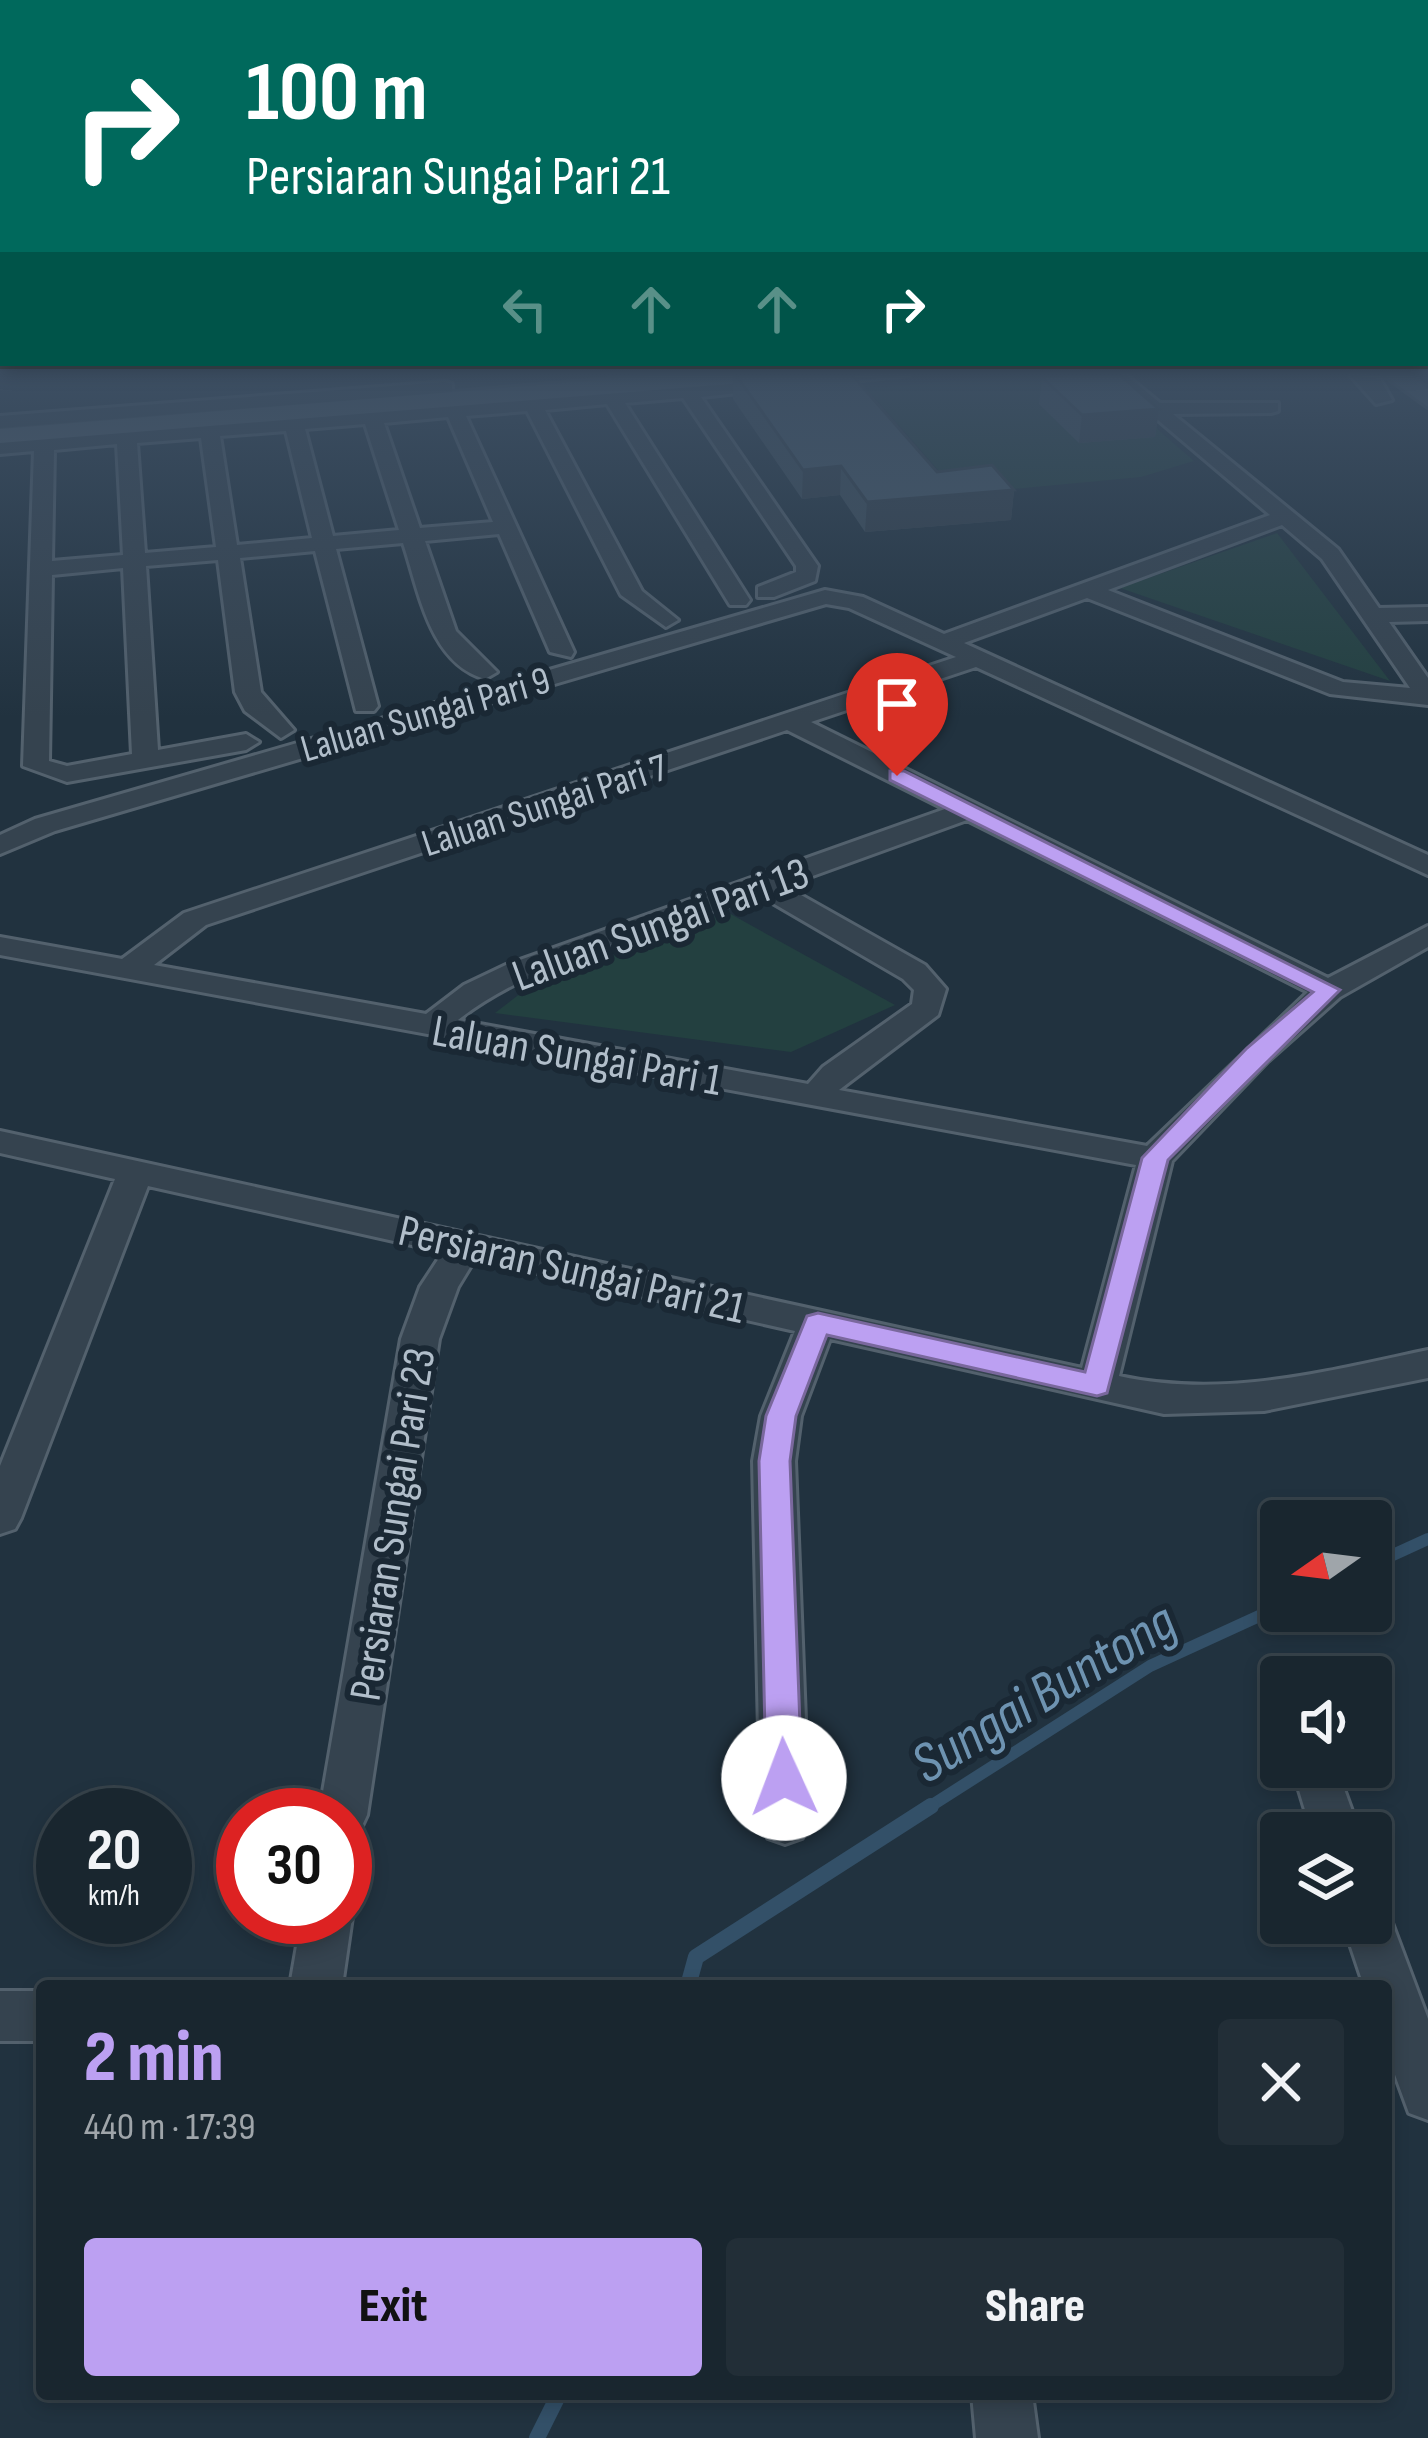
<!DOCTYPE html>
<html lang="en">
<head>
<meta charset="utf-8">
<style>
	body { margin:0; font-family:"Sofia Sans Condensed",sans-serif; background:#222e37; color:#f1f3f6; height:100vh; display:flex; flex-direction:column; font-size:45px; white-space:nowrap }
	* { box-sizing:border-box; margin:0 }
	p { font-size:39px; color:#9fa5aa }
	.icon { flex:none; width:66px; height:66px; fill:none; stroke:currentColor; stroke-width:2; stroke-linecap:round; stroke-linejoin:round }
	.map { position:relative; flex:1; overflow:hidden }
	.details { position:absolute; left:36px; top:1980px; width:1356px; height:420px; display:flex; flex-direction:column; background:#19262f; border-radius:12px; box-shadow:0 6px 18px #0003,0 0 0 3px #37434b }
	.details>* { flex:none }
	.guide { position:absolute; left:0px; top:0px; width:1428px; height:366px; box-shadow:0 6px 18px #0003,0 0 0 3px #37434b; background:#00695c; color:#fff; overflow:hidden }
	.needle { width:78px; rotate:256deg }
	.tools { position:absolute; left:1260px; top:1500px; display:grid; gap:24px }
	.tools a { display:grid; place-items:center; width:132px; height:132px; border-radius:12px; background:#19262f; box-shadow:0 6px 18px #0003,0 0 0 3px #37434b; font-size:60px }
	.speed { position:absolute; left:36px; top:1788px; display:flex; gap:24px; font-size:60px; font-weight:700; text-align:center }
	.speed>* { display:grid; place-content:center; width:156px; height:156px; border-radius:50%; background:#19262f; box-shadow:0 6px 18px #0003,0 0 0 3px #37434b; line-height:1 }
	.speed small { font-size:30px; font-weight:400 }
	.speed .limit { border:18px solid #d22; background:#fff; color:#111 }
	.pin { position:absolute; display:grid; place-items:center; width:102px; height:102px; color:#fff; margin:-123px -51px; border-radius:50% 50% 50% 0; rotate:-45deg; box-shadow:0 0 12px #0007 }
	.pin .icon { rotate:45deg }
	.me { position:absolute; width:132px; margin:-66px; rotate:358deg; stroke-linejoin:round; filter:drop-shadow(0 0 9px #0008) }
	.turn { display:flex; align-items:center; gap:42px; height:252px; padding:0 48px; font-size:54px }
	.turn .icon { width:156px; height:156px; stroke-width:2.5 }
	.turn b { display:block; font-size:84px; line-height:102px }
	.lanes { display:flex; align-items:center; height:114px; padding:0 48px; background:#0003; justify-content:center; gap:60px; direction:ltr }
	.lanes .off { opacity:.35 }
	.round { display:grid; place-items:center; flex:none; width:126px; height:126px; border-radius:12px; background:#222e37 }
	.summary { display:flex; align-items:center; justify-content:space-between; height:204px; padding:0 48px }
	h1 { font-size:72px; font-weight:800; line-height:90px; color:#bca0f2 }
	.action { display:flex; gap:24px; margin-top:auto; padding:24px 48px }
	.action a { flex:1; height:138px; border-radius:12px; background:#bca0f2; color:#111; font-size:48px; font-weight:800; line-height:138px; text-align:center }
	.action a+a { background:#222e37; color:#f1f3f6 }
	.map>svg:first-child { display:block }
	.green { fill:#234040 }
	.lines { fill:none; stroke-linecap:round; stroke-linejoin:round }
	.stream-far1 { stroke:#335068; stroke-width:12 }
	.stream { stroke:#335068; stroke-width:16 }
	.minor-casing { stroke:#53616d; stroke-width:6 }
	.major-casing { stroke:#414f5b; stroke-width:6 }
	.minor { fill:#35434f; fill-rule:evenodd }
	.major { fill:#53626f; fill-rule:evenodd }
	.wall { fill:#3c4d5a }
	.shaded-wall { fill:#313e4a }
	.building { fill:#465969; stroke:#313e4a; stroke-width:3 }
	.route { fill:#bca0f2; stroke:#7a689d; stroke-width:3 }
	.labels { text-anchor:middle; stroke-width:12; stroke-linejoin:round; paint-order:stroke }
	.far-street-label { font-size:39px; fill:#b1beca; stroke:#1a2834 }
	.street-label { font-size:45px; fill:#b1beca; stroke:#1a2834 }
	.near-water-label { font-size:57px; font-style:italic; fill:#6e93b1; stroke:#1a2834 }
</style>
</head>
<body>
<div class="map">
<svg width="1428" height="2438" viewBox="0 0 1428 2438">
	<rect width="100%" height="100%" fill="#21323f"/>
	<g class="green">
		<path d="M1012,375H1095L1194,461L1141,477L959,494L867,389Z"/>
		<path d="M1277,533L1390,681L1120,588Z"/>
		<path d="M727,912L895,1005L791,1052L495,1013L543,976Z"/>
	</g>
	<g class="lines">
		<g class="stream-far1">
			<path d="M1371,1565L1428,1539"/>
			<path d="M926,1809L1150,1666L1281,1606"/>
		</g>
		<g class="stream">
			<path d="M688,1986L696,1957L931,1806"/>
			<path d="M537,2438L559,2394"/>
		</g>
		<defs>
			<g id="minor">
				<path d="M681,375L694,386L909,375L701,397L818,566L815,581L774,597H758V587L796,572V566L683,398L625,403L750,600L746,605H730L607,404L545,410L642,591L678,620L666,627L621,595L527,411L466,416L574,652L571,657L550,652L499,534L425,541L456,631L497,672L485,679C429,663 419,590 403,543L336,549L378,706L374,711H356L315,551L240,558L261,692L294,730L281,738L245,711L235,692L218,560L146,566L158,750L246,734L259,742L246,750L67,782L23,766L34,451L0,454V442L362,413L359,406L369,400L380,411L676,388L672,381ZM448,417L493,522L420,528L384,423ZM365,424L399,530L333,536L305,429ZM286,431L312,538L237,545L220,436ZM201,438L216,547L145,553L137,443ZM117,444L123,555L52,561L54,450ZM123,568L132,754L67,766L49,761L52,575Z"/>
				<path d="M1105,375H1126L1160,403H1278V411L1271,413L1173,414L1338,549L1379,608L1428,607V621L1389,622L1428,678V705L1330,694L1087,598L964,643L1428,855V875L976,667L811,722L1328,978L1428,926V947L1340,997L1268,1061L1172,1161L1119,1376C1224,1399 1324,1372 1428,1350V1378L1264,1411L1164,1414L830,1339L801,1416L795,1461L809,1823L802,1838L785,1844L768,1838L761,1823L753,1461L761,1416L795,1331L475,1259L458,1287L439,1339L367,1815L360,1830L345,1835V1815H319L401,1339L420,1287L443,1252L148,1186L21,1518L15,1529L0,1534V1466L115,1179L0,1153V1131L1082,1368L1136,1165L0,955V937L122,959L184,913L956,657L849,608L826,604L55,831L0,854V835L35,819L825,590L863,597L944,634L1270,515ZM1282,525L1322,559L1410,688L1343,682L1108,590ZM787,730L945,809L506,965L464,985L426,1014L154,965L206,925ZM967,820L1308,992L1147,1146L839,1090L938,1015L946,989L925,965L785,886ZM759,895L903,979L914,990L912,1004L823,1067L808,1084L458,1020C537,958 664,930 759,895Z"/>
				<path d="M1350,375L1380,379L1392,400L1376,404Z"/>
				<path d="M445,382L452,384V392L0,428V416Z"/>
				<path d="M1292,1767H1336L1360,1833H1312Z"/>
				<path d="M345,1901L352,1917L342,1986H290L302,1917H345Z"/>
				<path d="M1371,1901L1386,1907L1428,2019V2120L1409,2113L1386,2050V1986H1364L1343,1923H1371Z"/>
				<rect x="0" y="1991" width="42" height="50"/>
				<path d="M972,2394H1032L1038,2438H976Z"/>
			</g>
			<g id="major">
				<path d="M662,375H765L754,382L0,443V429Z"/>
				<path d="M1384,375H1410L1428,389V407Z"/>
			</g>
		</defs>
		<use href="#minor" class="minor-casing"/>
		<use href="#major" class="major-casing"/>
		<use href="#minor" class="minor"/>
		<use href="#major" class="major"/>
	</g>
	<g class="wall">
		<path d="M733,375H852L937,472L1014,490L1011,520L865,532L840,495L802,499L733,399Z"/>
		<path d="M1042,377L1159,409L1155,437L1079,443L1039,404Z"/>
	</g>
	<g class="shaded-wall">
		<path d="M1159,409L1155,437L1079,443L1082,415Z"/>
		<path d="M841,466L840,495L802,499L803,470Z"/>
		<path d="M1014,490L1011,520L865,532L867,502Z"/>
	</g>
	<g class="building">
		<path d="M736,375H852L937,472L992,465L1014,490L867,502L841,466L803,470Z"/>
		<path d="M1068,375H1120L1159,409L1082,415L1042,377Z"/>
	</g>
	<linearGradient id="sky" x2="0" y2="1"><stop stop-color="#121c23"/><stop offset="0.52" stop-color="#3d4f63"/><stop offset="1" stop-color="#3d4f63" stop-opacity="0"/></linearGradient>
	<rect width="1428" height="717" fill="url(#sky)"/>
	<path class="route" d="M890,771H904L1340,990L1168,1160L1107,1393L1097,1396L827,1335L796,1416L790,1461L802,1778L797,1789L784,1793L771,1789L766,1778L759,1461L766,1416L807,1316L818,1313L1085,1372L1142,1158L1247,1048L1313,992L890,780Z"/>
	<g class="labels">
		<g class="far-street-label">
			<text transform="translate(425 713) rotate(-16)" y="14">Laluan Sungai Pari 9</text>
			<text transform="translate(544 804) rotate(-18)" y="14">Laluan Sungai Pari 7</text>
		</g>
		<g class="street-label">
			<text transform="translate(660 923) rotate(-20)" y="16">Laluan Sungai Pari 13</text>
			<text transform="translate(577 1054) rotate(10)" y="16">Laluan Sungai Pari 1</text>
			<text transform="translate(572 1268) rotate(13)" y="16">Persiaran Sungai Pari 21</text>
			<text transform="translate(391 1524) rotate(-81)" y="16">Persiaran Sungai Pari 23</text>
		</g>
		<g class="near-water-label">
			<text transform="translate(1043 1691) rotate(-31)" y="20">Sungai Buntong</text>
		</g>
	</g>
</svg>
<div class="tools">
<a><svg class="needle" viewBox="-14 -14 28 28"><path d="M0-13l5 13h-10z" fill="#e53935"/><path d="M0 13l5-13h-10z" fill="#9fa5aa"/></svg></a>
<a><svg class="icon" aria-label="sound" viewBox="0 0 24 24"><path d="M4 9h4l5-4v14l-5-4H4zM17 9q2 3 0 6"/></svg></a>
<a><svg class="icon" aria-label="layers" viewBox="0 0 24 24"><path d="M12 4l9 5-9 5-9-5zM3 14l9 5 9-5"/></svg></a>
</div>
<div class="speed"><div>20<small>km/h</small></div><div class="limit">30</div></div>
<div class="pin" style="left:897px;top:776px;background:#d93025"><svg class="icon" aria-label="arrive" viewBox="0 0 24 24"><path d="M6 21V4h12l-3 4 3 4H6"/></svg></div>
<svg class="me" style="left:784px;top:1778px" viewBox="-20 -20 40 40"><circle r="19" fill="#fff"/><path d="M0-13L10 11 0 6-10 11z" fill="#bca0f2"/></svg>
<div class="guide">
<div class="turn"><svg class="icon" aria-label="right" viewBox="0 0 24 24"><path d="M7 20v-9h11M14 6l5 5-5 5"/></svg><div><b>100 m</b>Persiaran Sungai Pari 21</div></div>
<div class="lanes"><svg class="icon off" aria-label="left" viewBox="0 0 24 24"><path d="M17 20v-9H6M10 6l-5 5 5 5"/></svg><svg class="icon off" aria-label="ahead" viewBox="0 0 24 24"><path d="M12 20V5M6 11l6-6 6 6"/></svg><svg class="icon off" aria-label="ahead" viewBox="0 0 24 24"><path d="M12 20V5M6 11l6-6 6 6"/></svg><svg class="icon" aria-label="right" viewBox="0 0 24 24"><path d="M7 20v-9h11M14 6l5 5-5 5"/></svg></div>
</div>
<section class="details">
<div class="summary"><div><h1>2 min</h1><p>440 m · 17:39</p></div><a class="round"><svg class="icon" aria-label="close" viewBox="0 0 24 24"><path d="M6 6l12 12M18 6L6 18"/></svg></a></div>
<div class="action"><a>Exit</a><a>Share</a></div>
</section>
</div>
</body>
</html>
